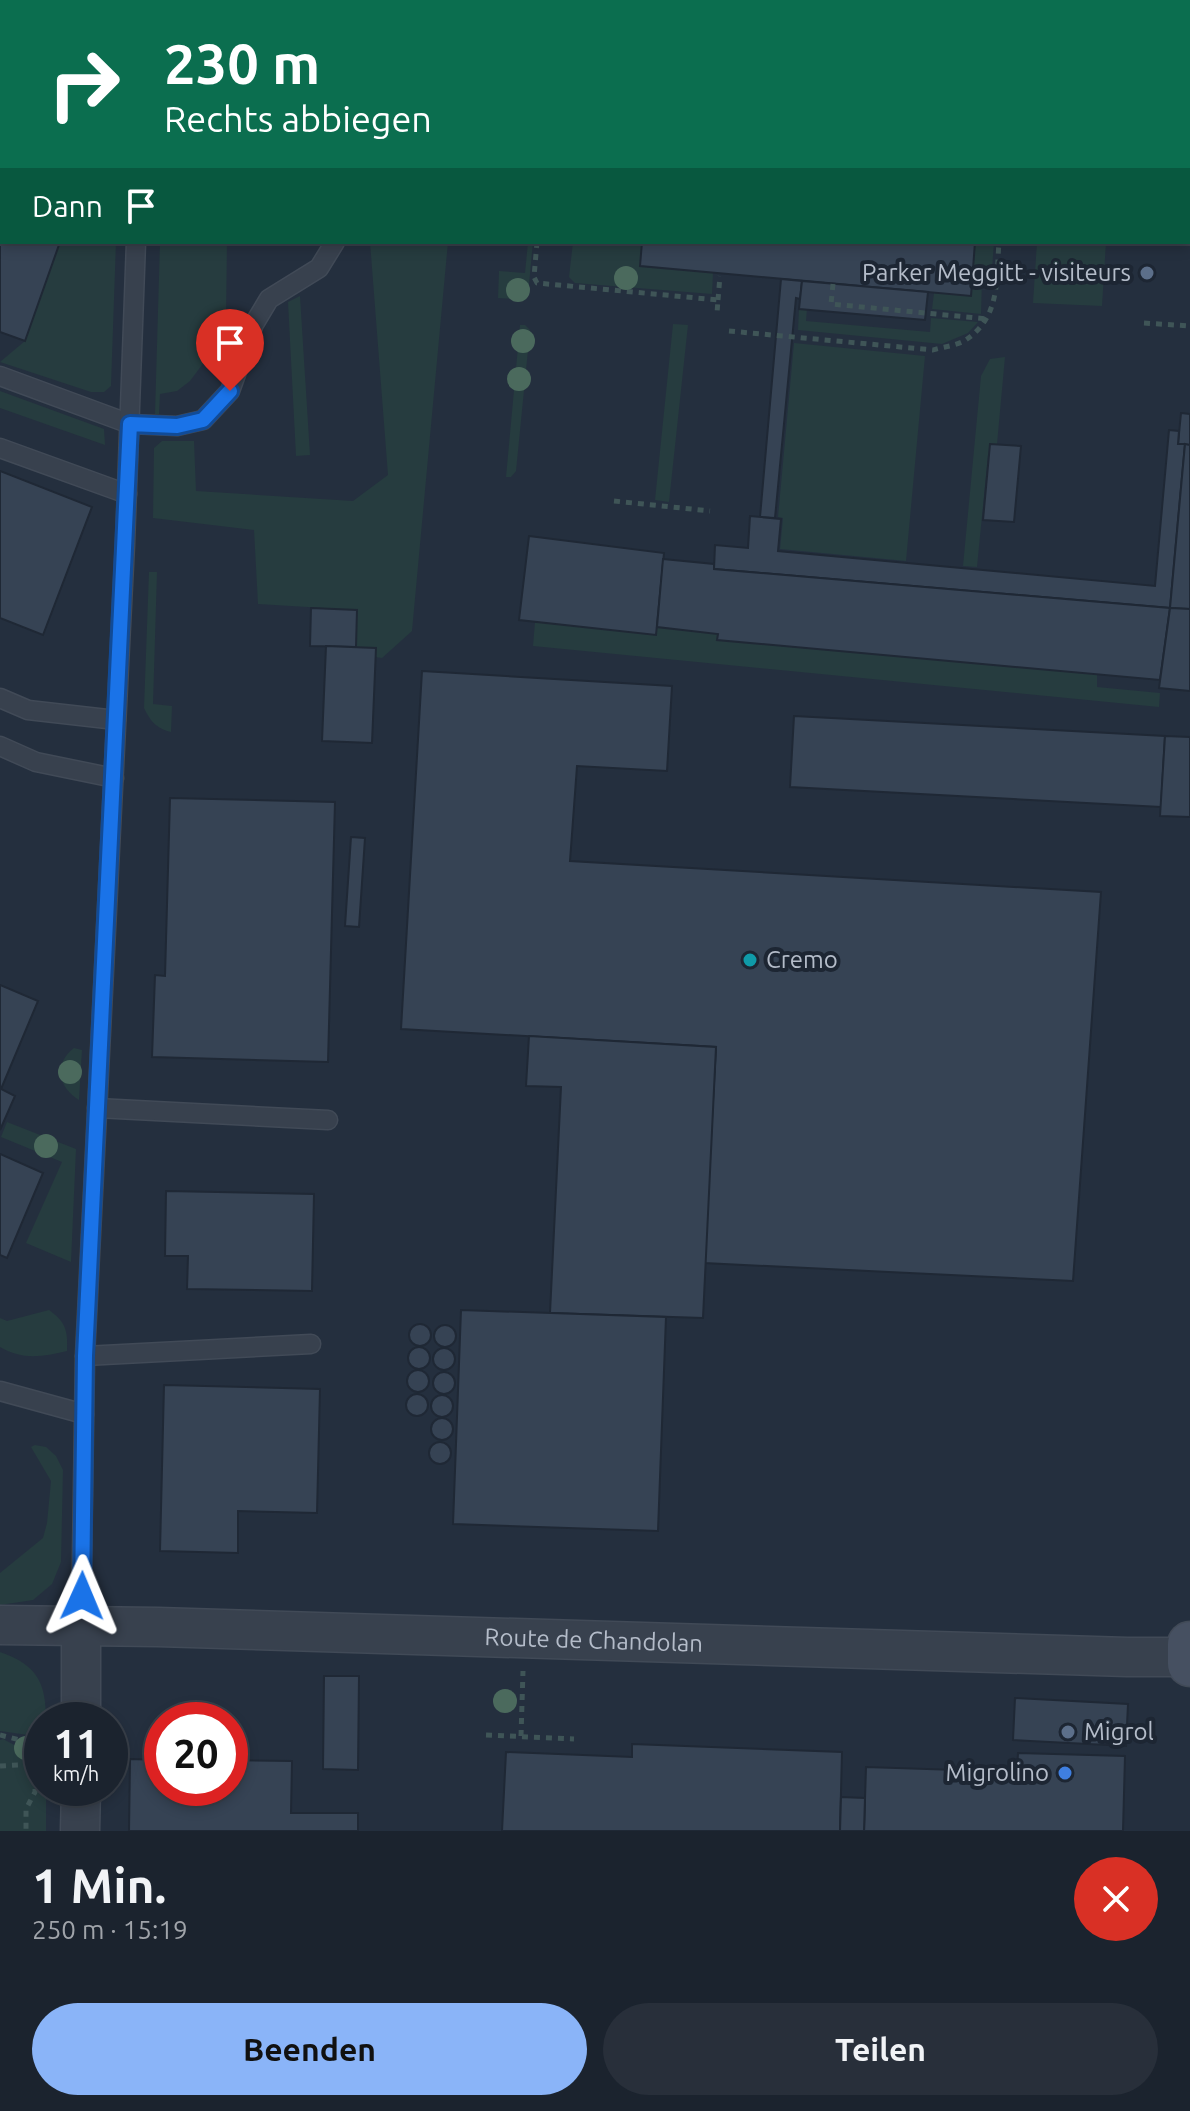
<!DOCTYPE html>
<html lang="de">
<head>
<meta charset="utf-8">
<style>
	body { margin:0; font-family:Ubuntu,sans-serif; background:#282f3a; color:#f1f3f6; height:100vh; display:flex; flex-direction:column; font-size:30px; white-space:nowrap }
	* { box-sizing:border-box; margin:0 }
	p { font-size:26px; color:#a0a4aa }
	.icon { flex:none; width:44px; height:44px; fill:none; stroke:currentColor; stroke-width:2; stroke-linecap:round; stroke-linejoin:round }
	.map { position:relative; height:1831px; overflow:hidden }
	.details { display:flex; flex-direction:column; background:#1b232e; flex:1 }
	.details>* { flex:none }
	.top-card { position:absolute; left:0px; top:0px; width:1190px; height:244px; box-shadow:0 4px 12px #0003,0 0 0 2px #39404a; background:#0b6e4f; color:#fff; overflow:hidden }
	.speed { position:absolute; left:24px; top:1702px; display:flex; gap:16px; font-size:40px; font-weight:700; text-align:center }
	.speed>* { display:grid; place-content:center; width:104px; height:104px; border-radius:50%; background:#1b232e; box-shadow:0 4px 12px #0003,0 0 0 2px #39404a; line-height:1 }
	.speed small { font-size:20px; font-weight:400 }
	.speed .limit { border:12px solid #d22; background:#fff; color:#111 }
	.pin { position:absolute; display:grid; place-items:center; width:68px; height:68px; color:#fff; margin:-82px -34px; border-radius:50% 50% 50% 0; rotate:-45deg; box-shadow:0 0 8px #0007 }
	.pin .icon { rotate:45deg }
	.me { position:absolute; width:88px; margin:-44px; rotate:1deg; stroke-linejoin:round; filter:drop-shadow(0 0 6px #0008) }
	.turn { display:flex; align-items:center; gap:28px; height:168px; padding:0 32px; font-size:36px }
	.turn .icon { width:104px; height:104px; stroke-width:2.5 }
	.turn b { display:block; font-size:56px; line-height:68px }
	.then { display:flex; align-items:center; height:76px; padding:0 32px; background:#0003; gap:16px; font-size:30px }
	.round { display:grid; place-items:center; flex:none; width:84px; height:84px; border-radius:42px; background:#282f3a }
	.overview { display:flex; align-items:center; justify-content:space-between; height:136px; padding:0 32px }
	h1 { font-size:48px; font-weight:600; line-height:60px }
	.cta { display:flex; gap:16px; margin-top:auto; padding:16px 32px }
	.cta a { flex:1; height:92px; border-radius:48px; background:#8ab4f8; color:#111; font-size:32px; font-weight:600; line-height:92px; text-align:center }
	.cta a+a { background:#282f3a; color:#f1f3f6 }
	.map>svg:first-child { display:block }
	.green { fill:#263c3f }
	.building { fill:#364354; stroke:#1f2835; stroke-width:2 }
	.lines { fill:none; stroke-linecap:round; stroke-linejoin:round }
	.lane-casing { stroke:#414a57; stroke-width:21 }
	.street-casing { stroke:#414a57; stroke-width:41 }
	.secondary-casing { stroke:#414a57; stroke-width:47 }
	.highway-casing { stroke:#434c59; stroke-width:47 }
	.path { stroke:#3f5557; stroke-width:5; stroke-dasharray:6 6; stroke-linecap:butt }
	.lane { stroke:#38414e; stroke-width:18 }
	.street { stroke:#38414e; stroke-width:38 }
	.secondary { stroke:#465061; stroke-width:44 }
	.highway { stroke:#746855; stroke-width:44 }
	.tree { fill:#4b6a5d }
	.route-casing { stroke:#114b97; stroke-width:20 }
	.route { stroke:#1a73e8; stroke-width:14 }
	.service-dot { fill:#5c6f8a; stroke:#1d2633; stroke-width:3 }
	.culture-dot { fill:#0f9aa8; stroke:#1d2633; stroke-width:3 }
	.shop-dot { fill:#3f7fe0; stroke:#1d2633; stroke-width:3 }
	.labels { text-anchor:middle; stroke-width:8; stroke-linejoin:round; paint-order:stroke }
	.poi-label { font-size:24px; fill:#b4bcc9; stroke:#1d2633; text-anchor:end }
	.street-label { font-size:24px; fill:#b4bcc9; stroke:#1d2633 }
</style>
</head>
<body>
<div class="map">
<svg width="1190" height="1831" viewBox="0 0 1190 1831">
	<rect width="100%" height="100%" fill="#242f3e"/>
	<g class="green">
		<path d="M760,0H1190V94L1188,2Z"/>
		<path d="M60,242H116L111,386L104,392H91L0,362L25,341Z"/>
		<path d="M160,242H227L226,318L219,342L190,381L177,391L160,394L159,414H155Z"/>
		<path d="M370,242H448L412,631L382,658L375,657L376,648L356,647L357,610L258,604L254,530L153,518L154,448L162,441H194L196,491L353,501L388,475Z"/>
		<path d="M528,242H533L528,295L526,300L498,298L499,271L525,273Z"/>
		<path d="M573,242H642L641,266L713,273L712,294L575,283L569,277Z"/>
		<path d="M975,242H994L992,270L982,279L981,314L932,309L934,293L971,296Z"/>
		<path d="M1037,242H1106L1102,306L1033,303Z"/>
		<path d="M300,296L310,455L296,456L288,302Z"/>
		<path d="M799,309H807L806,321L930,332L931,318L978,322L968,333L942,344L798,330Z"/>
		<path d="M673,324L688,325L669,502L655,500Z"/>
		<path d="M520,325H525L530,330L516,471L511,477H506Z"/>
		<path d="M794,343L925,356L906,561L780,549L783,518L778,517Z"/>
		<path d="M1005,357L996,455H988L977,567L963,566L981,376L990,359Z"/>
		<path d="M0,391L104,429L105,445L0,408Z"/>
		<path d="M149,572H157L153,704L172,706L171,732C156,728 151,722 144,708Z"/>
		<path d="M535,622L656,635L657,627L718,634L717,639L1097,674V687L1160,693L1159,707L533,646Z"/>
		<path d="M74,1048L82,1050L79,1100C58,1087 53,1064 74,1048Z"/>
		<path d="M7,1122L76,1149L71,1262L26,1243L62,1162L1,1137Z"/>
		<path d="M49,1310C66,1322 68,1331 67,1351C42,1357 22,1360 0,1347V1318L7,1321Z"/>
		<path d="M35,1445L46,1447L56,1456L63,1470L61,1562L52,1584L33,1600L0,1605V1573L43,1538L47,1523L51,1481L31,1447Z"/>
		<path d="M0,1652C37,1665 46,1682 46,1720H42V1737L0,1731Z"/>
		<path d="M3,1739L20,1748H42V1788H46V1831H0V1740Z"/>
	</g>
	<g class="building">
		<path d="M0,145L2,242H60L25,341L0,332Z"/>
		<path d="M642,242H975L971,296L640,266Z"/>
		<path d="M781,279L802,281L800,299L796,298L775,518L760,517Z"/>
		<path d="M802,281L928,292L925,320L799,309Z"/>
		<path d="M1181,413L1190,414V445L1178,444Z"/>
		<path d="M1169,430L1179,431L1178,444H1185L1170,608L714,569L715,545L748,548L750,516L781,519L778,551L1155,586Z"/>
		<path d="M990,444L1021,446L1014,522L983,520Z"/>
		<path d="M1185,444L1190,445V609L1170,608Z"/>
		<path d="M0,471L92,507L43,635L0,618Z"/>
		<path d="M529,536L664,553L656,635L519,620Z"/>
		<path d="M663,559L714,564V569L1170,608L1160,680L717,640L718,634L657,627Z"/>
		<path d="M311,608L357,610L356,647L310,646Z"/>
		<path d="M1170,608L1190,609V691L1159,688Z"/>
		<path d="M326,646L376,648L372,743L322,741Z"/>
		<path d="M422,671L672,686L667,771L577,766L570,861L1101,892L1073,1281L704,1263L716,1047L401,1029Z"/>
		<path d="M794,716L1165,736L1161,807L790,787Z"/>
		<path d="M1165,736L1190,737V817L1160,816Z"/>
		<path d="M170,798L335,802L328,1062L152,1057L155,975L165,976Z"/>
		<path d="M351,837L365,838L359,927L345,926Z"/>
		<path d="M0,985L38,1001L1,1089L15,1096L0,1130Z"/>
		<path d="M529,1036L716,1047L703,1318L550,1313L561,1087L526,1086Z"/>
		<path d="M0,1154L43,1173L7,1258L0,1255Z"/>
		<path d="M166,1191L314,1194L312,1291L187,1289L188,1256H165Z"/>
		<path d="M461,1310L666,1317L658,1531L453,1524Z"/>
		<circle cx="420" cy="1335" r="11"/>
		<circle cx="445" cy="1336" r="11"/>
		<circle cx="419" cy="1358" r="11"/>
		<circle cx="444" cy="1359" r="11"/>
		<circle cx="418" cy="1381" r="11"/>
		<circle cx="444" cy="1383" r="11"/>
		<path d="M164,1385L320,1389L317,1513L238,1511V1553L160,1551Z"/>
		<circle cx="417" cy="1405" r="11"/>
		<circle cx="442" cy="1406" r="11"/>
		<circle cx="442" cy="1429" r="11"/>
		<circle cx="440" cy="1453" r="11"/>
		<path d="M324,1676H359L358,1770L323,1769Z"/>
		<path d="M1015,1698L1128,1704L1126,1746L1013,1740Z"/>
		<path d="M632,1744L842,1752L840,1831H502L506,1752L632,1757Z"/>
		<path d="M1018,1753L1125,1756L1123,1831H864L866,1767L1017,1772Z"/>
		<path d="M130,1759L162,1760V1788H230V1760L292,1761L291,1813H358V1831H129Z"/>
		<path d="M841,1797L865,1798L864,1831H840Z"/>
	</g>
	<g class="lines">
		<defs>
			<g id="lane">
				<path d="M147,2V0"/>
				<path d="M0,85H2"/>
				<path d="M1188,200H1190"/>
				<path d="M0,376L130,424L177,426L203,420L230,391L254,324L269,299L319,268L335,242"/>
				<path d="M0,448L127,494"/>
				<path d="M0,698L28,710L116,720"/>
				<path d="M0,746L36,762L114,778"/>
				<path d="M97,1108L328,1120"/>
				<path d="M85,1356L311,1344"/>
				<path d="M0,1391L84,1414"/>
				<path d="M81,1626L85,1356L125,544L136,242"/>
			</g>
			<g id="street">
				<path id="s1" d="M0,1625L158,1627L1127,1657H1189"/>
				<path d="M81,1720V1626"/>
				<path d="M80,1831L81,1788"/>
			</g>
			<path id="secondary" d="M1190,1644V1664"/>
			<g id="highway">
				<path d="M684,0L689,2"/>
				<path d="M1188,121H1190"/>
			</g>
		</defs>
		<use href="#lane" class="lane-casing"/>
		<use href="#street" class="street-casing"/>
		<use href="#secondary" class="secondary-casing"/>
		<use href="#highway" class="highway-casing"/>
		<g class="path">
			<path d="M207,2L209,0"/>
			<path d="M537,242L534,277L537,283L718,300L717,313"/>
			<path d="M833,284L831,304L988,319"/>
			<path d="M718,300L720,276"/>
			<path d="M1144,323L1190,326"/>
			<path d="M729,331L933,350C942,347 955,346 964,341C1001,318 996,280 999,242"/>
			<path d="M614,501L710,511"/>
			<path d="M0,1735L28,1742H42"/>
			<path d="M486,1735L574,1739"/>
			<path d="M521,1736L523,1671"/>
			<path d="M0,1766L35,1764V1792L26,1809V1831"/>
		</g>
		<use href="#lane" class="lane"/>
		<use href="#street" class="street"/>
		<use href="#secondary" class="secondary"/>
		<use href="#highway" class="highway"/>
	</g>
	<g class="tree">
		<circle cx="626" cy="278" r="12"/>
		<circle cx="518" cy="290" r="12"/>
		<circle cx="523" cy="341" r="12"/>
		<circle cx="519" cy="379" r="12"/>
		<circle cx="70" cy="1072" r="12"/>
		<circle cx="46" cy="1146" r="12"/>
		<circle cx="505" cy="1701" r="12"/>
		<circle cx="26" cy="1748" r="12"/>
	</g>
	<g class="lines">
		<defs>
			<path id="route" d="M82,1596L85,1356L130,424L177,426L203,420L230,391"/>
		</defs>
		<use href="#route" class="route-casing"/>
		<use href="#route" class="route"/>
	</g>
	<g class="service-dot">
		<circle cx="1147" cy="273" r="8"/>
		<circle cx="1068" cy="1732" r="8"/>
	</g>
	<circle class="culture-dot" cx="750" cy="960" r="8"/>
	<circle class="shop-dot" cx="1065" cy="1773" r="8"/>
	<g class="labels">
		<g class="poi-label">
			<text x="1131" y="281">Parker Meggitt - visiteurs</text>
			<text x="766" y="968" text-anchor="start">Cremo</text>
			<text x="1084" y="1740" text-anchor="start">Migrol</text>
			<text x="1049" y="1781">Migrolino</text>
		</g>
		<g class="street-label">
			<text dy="8" stroke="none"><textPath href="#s1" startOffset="594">Route de Chandolan</textPath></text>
		</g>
	</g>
</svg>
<div class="speed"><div>11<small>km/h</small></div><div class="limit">20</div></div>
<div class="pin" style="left:230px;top:391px;background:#d93025"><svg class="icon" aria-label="arrive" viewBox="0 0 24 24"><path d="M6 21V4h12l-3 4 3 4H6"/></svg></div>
<svg class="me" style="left:82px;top:1596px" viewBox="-20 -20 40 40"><path d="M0-17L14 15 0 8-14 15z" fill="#1a73e8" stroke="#fff" stroke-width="4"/></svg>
<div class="top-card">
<div class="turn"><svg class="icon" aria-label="right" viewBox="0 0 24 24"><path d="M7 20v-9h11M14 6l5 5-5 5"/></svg><div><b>230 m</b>Rechts abbiegen</div></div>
<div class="then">Dann<svg class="icon" aria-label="arrive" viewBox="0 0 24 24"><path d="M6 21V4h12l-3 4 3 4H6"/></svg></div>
</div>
</div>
<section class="details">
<div class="overview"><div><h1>1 Min.</h1><p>250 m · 15:19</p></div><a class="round" style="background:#d93025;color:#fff"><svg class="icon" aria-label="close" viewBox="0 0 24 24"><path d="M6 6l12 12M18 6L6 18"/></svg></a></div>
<div class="cta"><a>Beenden</a><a>Teilen</a></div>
</section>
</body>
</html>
